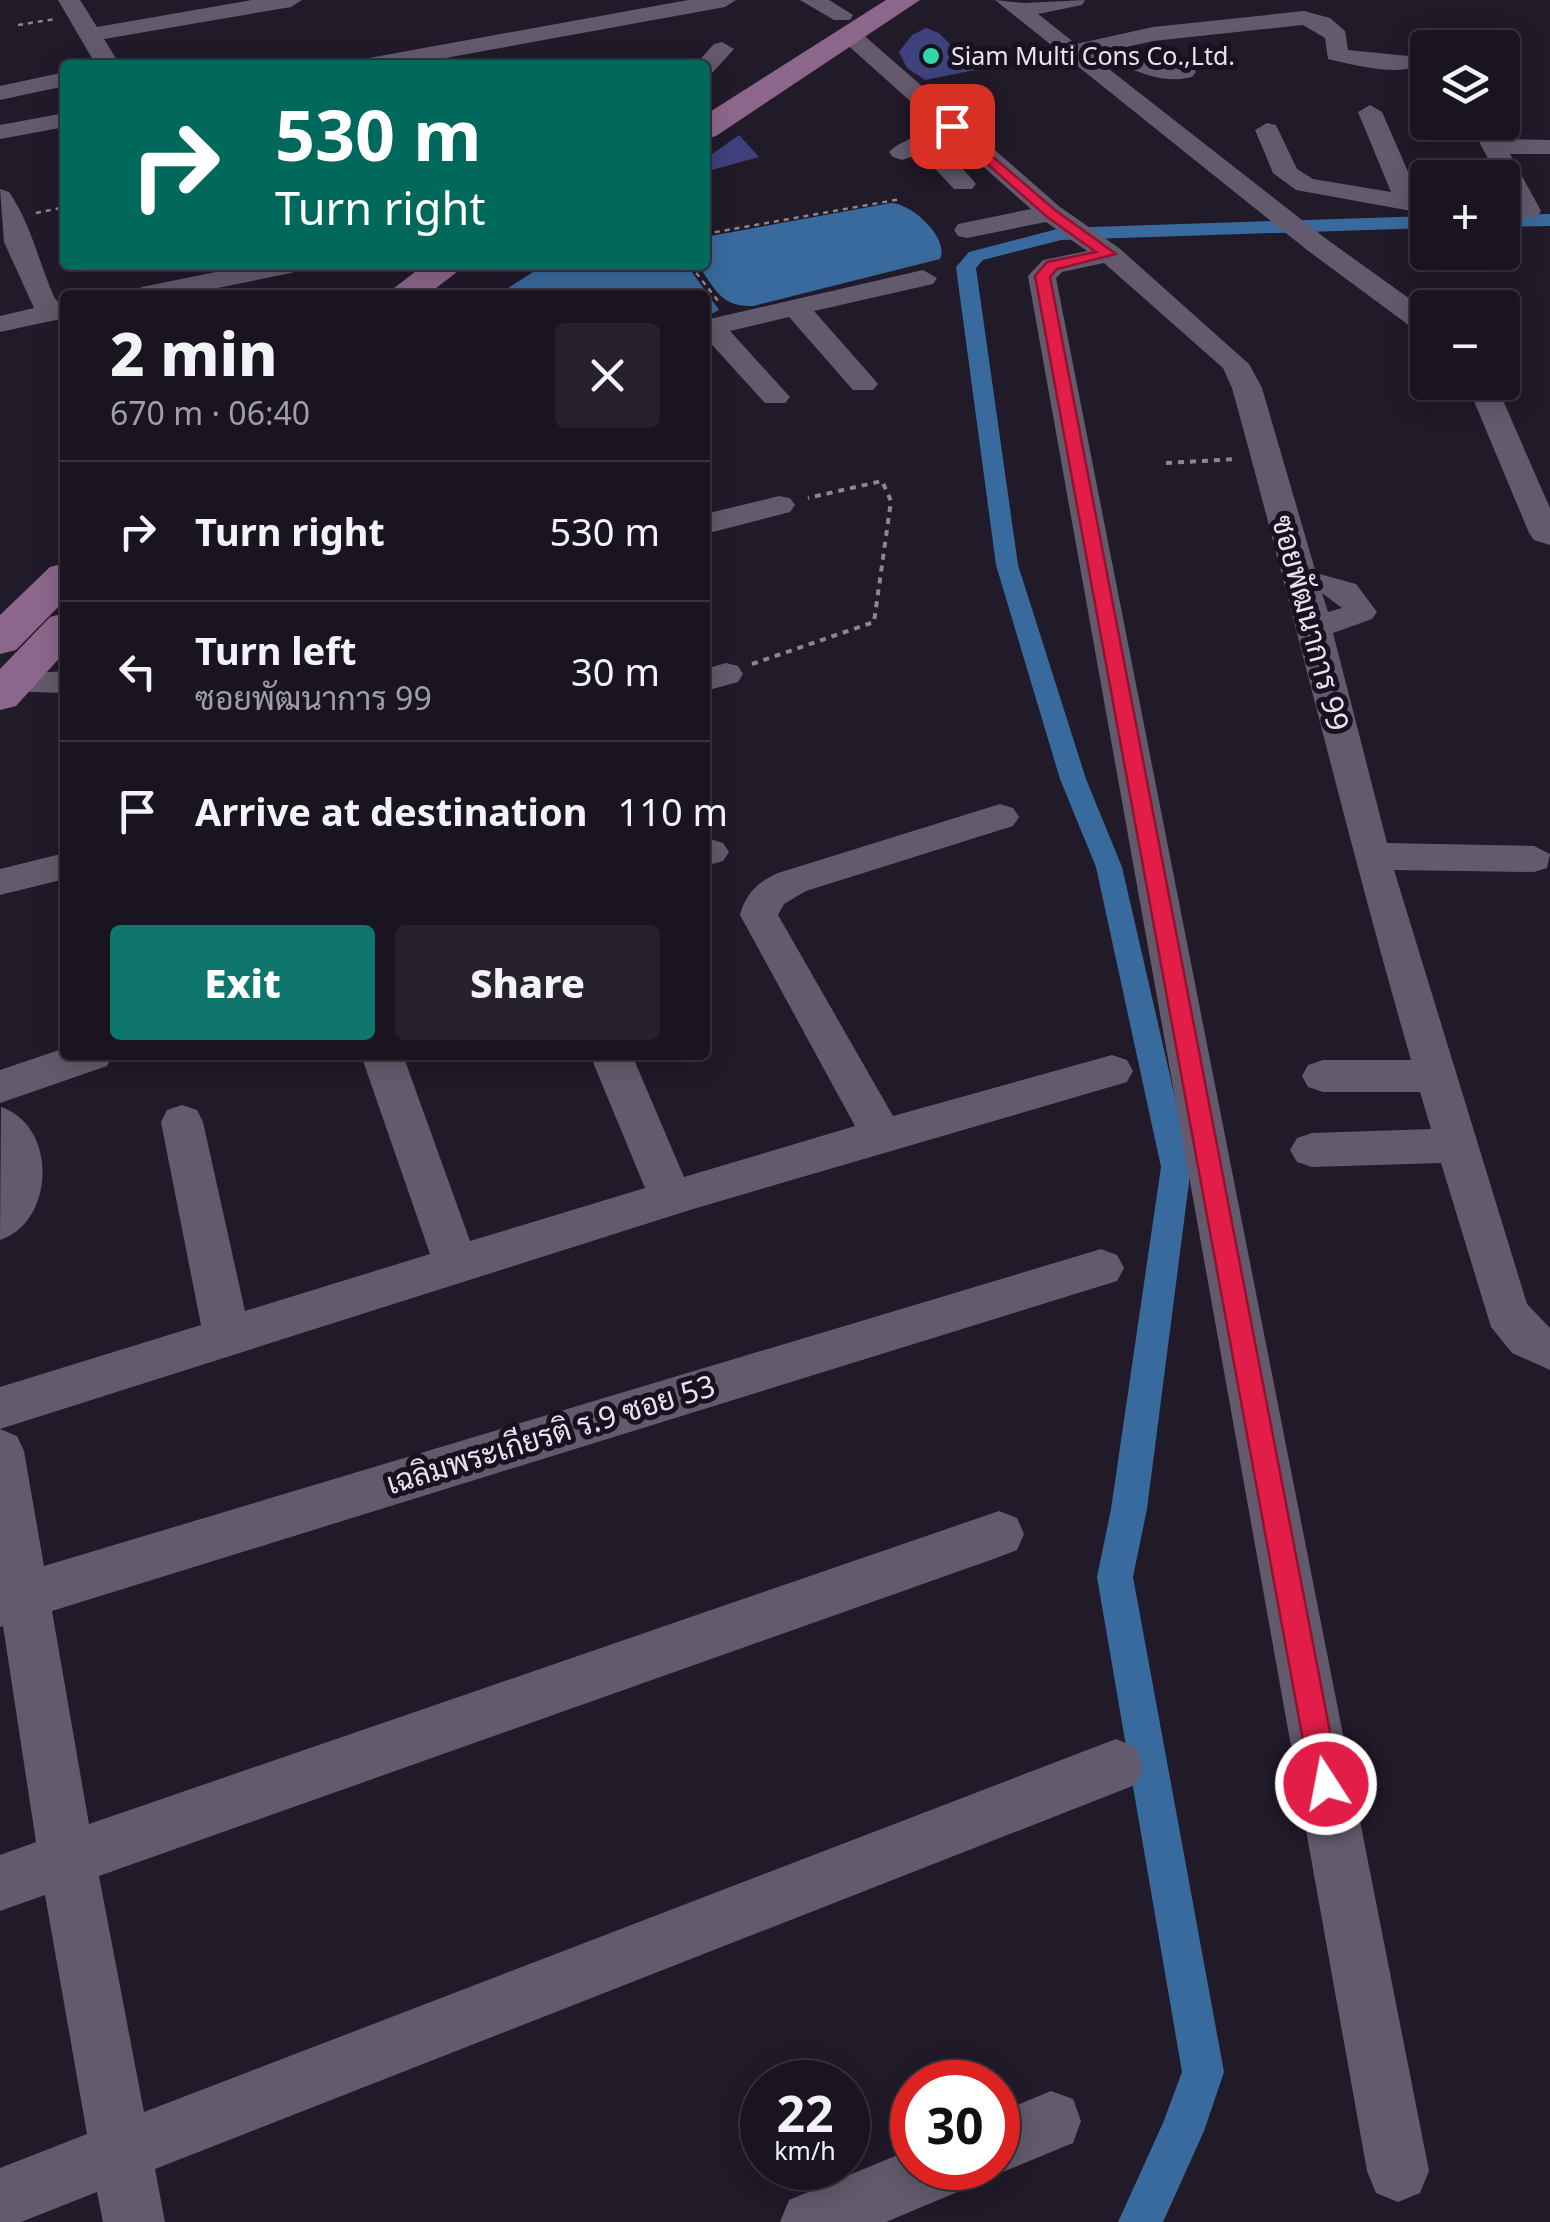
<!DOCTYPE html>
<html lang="en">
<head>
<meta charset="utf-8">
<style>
	body { margin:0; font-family:"Noto Sans",Sarabun,sans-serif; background:#26212c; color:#f1f3f6; height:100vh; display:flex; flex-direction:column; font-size:38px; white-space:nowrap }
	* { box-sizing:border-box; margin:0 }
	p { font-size:32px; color:#9f9ea4 }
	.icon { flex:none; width:55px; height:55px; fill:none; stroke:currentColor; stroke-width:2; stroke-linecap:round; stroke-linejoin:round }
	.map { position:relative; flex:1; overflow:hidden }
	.drawer { position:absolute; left:60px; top:290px; width:650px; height:770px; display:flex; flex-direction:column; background:#19141f; border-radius:10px; box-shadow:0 5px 25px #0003,0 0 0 2px #37333d }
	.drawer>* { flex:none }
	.top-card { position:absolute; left:60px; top:60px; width:650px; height:210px; border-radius:10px; box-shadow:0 5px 25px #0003,0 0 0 2px #37333d; background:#00695c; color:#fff; overflow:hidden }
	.tools { position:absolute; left:1410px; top:30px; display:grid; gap:20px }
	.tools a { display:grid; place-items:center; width:110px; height:110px; border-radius:10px; background:#19141f; box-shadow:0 5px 25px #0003,0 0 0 2px #37333d; font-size:50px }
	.speed { position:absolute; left:740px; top:2060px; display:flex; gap:20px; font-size:50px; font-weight:700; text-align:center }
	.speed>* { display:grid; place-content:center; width:130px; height:130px; border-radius:50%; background:#19141f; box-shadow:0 5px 25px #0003,0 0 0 2px #37333d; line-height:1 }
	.speed small { font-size:25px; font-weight:400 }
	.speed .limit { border:15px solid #d22; background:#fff; color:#111 }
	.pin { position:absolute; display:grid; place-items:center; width:85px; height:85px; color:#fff; margin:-42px; border-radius:20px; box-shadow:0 5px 15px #0006 }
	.me { position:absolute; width:110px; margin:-55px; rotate:349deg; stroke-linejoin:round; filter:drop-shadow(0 0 8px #0008) }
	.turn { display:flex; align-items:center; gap:35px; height:210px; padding:0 50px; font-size:45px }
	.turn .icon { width:130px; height:130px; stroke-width:2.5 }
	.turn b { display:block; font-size:70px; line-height:85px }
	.round { display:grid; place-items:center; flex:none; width:105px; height:105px; border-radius:10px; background:#26212c }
	.headline { display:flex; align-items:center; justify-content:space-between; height:170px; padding:0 50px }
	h1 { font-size:60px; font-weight:800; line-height:75px }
	.button { display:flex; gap:20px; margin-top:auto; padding:20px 50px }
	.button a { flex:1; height:115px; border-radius:10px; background:#0f766e; color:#fff; font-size:40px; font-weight:800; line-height:115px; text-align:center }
	.button a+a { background:#26212c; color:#f1f3f6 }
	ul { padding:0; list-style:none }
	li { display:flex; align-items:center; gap:30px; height:140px; padding:0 50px; border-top:2px solid #37333d }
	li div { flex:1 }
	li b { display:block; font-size:38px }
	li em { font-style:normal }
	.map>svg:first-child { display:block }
	.water { fill:#396a9d }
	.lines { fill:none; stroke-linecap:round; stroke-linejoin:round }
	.canal { fill:#396a9d; fill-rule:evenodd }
	.building { fill:#3e417c }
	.path-far1 { stroke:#8c8693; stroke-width:2.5; stroke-dasharray:5 5; stroke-linecap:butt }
	.path { stroke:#8c8693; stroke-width:4; stroke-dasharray:6 6; stroke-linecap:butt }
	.minor { fill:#635b6d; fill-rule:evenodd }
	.major { fill:#8d678b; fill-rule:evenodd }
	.route { fill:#e11d48; stroke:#92132f; stroke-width:2.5 }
	.poi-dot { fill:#32d4a9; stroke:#18111f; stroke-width:4 }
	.labels { text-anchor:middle; stroke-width:10; stroke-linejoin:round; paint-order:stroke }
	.far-poi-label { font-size:25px; fill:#e8e3ee; stroke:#18111f; text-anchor:start }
	.street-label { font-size:30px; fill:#e8e3ee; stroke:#18111f }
</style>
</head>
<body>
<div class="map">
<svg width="1550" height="2222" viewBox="0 0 1550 2222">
	<rect width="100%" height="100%" fill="#211a29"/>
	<g class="water">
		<path d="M891,203C911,203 950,238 940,259L753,306C721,307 715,289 698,265H705V237Z"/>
		<path d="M544,265H687L719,310L705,317V295H497Z"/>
	</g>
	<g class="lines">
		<g class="canal">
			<path d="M1550,214V226L1502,227V215Z"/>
			<path d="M1428,216V228L1061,240L983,260L976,268L1018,565L1086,779L1122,867L1191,1167L1147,1509L1133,1577L1224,2072L1204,2131L1163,2222H1118L1163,2123L1182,2072L1097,1577L1111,1509L1161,1167L1096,867L1060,779L996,565L956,267L969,252L1061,228Z"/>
		</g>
	</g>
	<g class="building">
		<path d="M926,28L939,33L975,70L925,80L907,68L899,52L912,35Z"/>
		<path d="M739,135L759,157L705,172V159Z"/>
	</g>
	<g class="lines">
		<g class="path-far1">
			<path d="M18,25L55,19"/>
			<path d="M36,213L65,207"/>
			<path d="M705,234L901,199"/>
			<path d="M690,265L719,302"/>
		</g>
		<g class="path">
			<path d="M1166,463L1237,459"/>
			<path d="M752,664L874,622L891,501L882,481L808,498"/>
		</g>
		<g class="minor">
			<path d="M58,0H80L97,27L252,0H302L291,7L104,39L120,65H96Z"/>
			<path d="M688,0H736L725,7L407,65H357L369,58Z"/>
			<path d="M800,0H829L853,15L850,20H834Z"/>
			<path d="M995,0L1024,3L1085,0L1082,5L1038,14L1076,44L1153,27L1304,11L1330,18L1345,31L1348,50L1418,57L1422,62C1405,79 1350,64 1328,59L1325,38L1303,25L1153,41L1090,55L1116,50L1162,67H1192L1196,72L1192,77C1151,87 1131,61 1105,66L1325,238L1428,312V334L1418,332L1307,250Z"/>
			<path d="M851,29L859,31L1060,207L1119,248L1249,364L1262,388L1316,573L1356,584L1377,612L1372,619L1333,633L1387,843L1534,846L1550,854L1547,868L1534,872L1394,870L1527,1304L1550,1328V1370L1512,1353L1491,1327L1441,1163L1312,1167L1297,1162L1290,1150L1297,1138L1312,1133L1431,1129L1420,1092H1323L1308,1087L1302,1076L1308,1065L1323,1060H1411C1346,835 1294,612 1232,388L1223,368L1104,263L1062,272L1056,278L1429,2171L1420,2193L1398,2202L1376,2193L1367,2171L1028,276L1043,260L1087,251L1046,222L967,238L958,236L954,230L958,224L1031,209L951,138L941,145L972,179L976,184L972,189H954L921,154L902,160L893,157L889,152C898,142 924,134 937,125L843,41L840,36ZM1322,593L1342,608L1328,612Z"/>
			<path d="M722,42L734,49L713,72L705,74V65H695L714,44Z"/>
			<path d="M65,72V86L0,100V86Z"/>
			<path d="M1370,105L1382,112L1419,197L1428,198V214L1296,190L1273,173L1255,130L1267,123L1276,125L1297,169L1313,179L1391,192L1358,112Z"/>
			<path d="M65,113V127L0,139V125Z"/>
			<path d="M1469,122H1494L1502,139L1550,140V154H1510L1541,211L1537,217H1519L1502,187V178H1498Z"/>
			<path d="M0,189L9,192C30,222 39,262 54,297L59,303L65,302V318L0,332V316L34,308L4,242Z"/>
			<path d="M250,265H305L291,273L183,295H128L142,287Z"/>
			<path d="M923,270L937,278L933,284L814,311L873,378L878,384L873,390H853L789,317L730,331L790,397L785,403H765L705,337V320Z"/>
			<path d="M1466,382H1495L1550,508V545L1534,540L1529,533Z"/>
			<path d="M779,496L790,498L795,505L790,512L705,534V514Z"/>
			<path d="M726,663L738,666L743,674L738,682L705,691V669Z"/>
			<path d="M65,671V693L0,691V675Z"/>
			<path d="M1000,804L1013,808L1019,817L1013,826L806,891L784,904L778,915L893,1116L1112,1055L1127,1060L1133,1071L1127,1082L693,1209L0,1429V1387L201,1325L161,1122L167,1110L182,1105L197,1110L203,1122L245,1311L430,1254L361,1055H403L470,1241L645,1188L590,1055H632L684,1177L855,1126L740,915C746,893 758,882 778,873Z"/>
			<path d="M710,839L723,843L729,852L723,861L705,866V840Z"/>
			<path d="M65,853V879L0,895V869Z"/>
			<path d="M65,1048V1055H113L107,1066L0,1103V1070Z"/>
			<path d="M1,1107C58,1126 55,1222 0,1240Z"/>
			<path d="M1101,1249L1117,1255L1124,1268L1117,1281L52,1611L89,1824L999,1511L1017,1518L1024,1534L1017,1550L999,1557L99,1876L144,2112L1116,1739L1135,1747L1143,1766L1135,1785L155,2169L165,2222H103L97,2192L21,2222H0V2168L87,2134L45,1895L0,1911V1855L36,1842L3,1626L0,1627V1429L17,1436L24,1451L44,1566Z"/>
			<path d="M1051,2091L1073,2099L1081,2121L1073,2143L998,2174L983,2168H998V2113Z"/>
			<path d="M912,2149V2168H971L962,2190L886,2222H780L789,2200Z"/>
		</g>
		<g class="major">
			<path d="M886,0H920L716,136L705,139V115Z"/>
			<path d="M424,265H466L427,295H385Z"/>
			<path d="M65,563V600L16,650L0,654V615L50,567Z"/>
			<path d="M65,613V652L16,706L0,710V669L50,617Z"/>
		</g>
	</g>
	<path class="route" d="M952,122L1055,210L1116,254L1057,269L1050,277L1340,1784L1336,1795L1326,1799L1315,1795L1311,1784L1035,276L1047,262L1096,252L1046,216L948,129L946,126Z"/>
	<circle class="poi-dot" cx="931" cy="56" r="10"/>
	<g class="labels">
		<g class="far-poi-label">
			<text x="951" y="65">Siam Multi Cons Co.,Ltd.</text>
		</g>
		<g class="street-label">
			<text transform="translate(1310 623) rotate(75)" y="10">ซอยพัฒนาการ 99</text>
			<text transform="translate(551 1435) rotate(-17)" y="10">เฉลิมพระเกียรติ ร.9 ซอย 53</text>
		</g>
	</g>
</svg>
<div class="tools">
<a><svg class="icon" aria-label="layers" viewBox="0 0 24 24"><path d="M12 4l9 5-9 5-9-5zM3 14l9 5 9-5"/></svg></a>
<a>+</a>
<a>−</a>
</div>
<div class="speed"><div>22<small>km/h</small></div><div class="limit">30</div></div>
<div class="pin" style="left:952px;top:126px;background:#d93025"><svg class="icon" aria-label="arrive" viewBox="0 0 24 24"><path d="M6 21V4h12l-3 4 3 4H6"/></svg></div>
<svg class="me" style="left:1326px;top:1784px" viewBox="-20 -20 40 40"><circle r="17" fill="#e11d48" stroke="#fff" stroke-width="3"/><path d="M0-11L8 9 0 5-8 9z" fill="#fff"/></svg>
<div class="top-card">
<div class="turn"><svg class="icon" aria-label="right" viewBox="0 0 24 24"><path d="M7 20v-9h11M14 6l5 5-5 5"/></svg><div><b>530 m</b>Turn right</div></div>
</div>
<section class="drawer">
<div class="headline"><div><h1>2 min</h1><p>670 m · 06:40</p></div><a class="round"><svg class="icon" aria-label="close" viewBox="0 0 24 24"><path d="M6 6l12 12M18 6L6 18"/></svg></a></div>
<ul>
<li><svg class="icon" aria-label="right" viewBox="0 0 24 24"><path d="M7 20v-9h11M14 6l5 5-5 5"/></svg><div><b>Turn right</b></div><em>530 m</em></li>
<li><svg class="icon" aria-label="left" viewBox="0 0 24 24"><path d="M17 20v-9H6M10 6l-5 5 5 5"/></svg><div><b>Turn left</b><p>ซอยพัฒนาการ 99</p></div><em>30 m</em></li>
<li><svg class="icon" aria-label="arrive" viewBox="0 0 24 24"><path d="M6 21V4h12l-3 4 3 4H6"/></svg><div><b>Arrive at destination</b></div><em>110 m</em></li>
</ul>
<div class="button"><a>Exit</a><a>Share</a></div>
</section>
</div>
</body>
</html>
